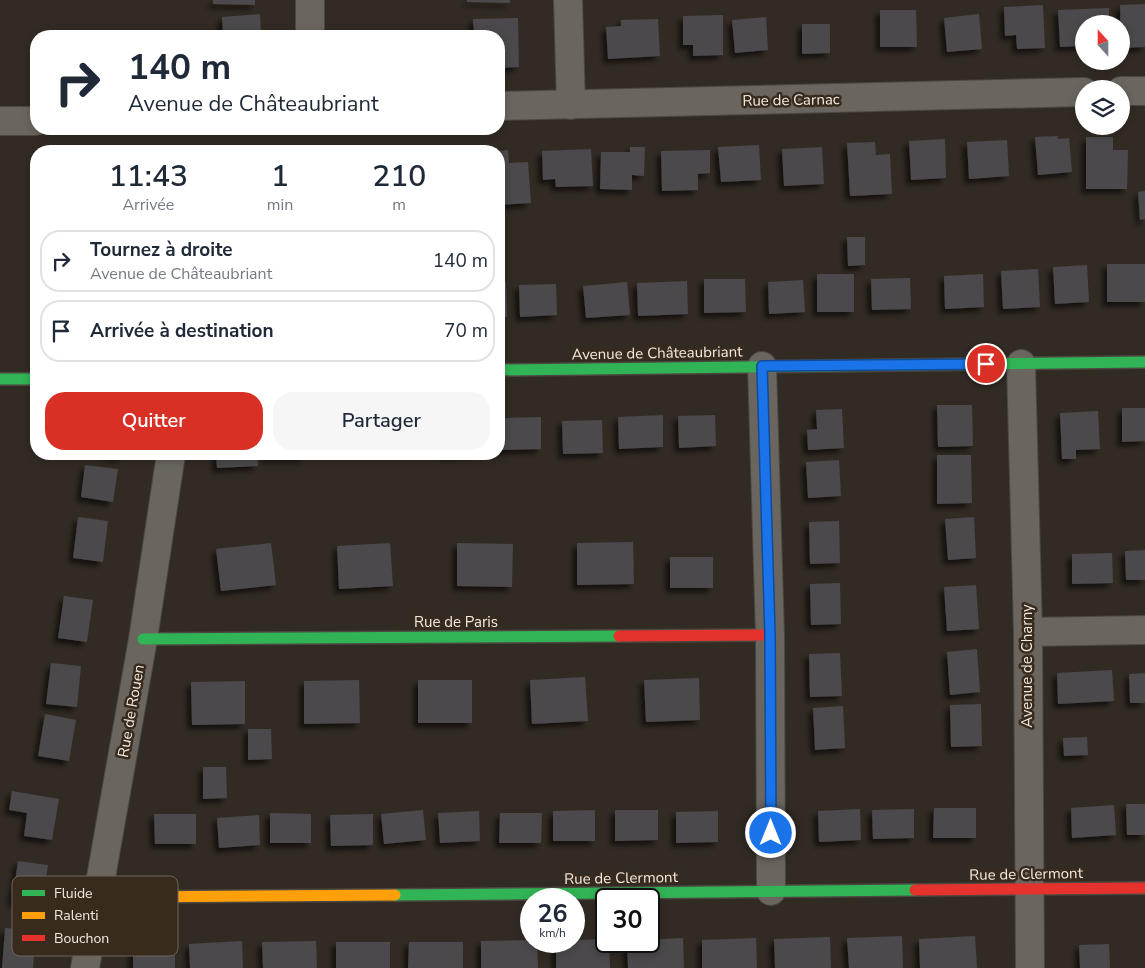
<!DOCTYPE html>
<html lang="fr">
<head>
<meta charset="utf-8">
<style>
	body { margin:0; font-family:"Nunito Sans",sans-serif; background:#f6f6f7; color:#1f2937; height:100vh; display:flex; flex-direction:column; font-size:19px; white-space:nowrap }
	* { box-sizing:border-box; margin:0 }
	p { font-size:16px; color:#747a83 }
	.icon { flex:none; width:28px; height:28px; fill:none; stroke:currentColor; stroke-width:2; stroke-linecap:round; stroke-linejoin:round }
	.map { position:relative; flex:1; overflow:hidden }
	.panel { position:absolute; left:30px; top:145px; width:475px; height:315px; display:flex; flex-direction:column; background:#fff; border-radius:20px; box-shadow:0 2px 8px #0003 }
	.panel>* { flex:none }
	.hud { position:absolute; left:30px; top:30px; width:475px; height:105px; border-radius:20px; box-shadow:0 2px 8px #0003; background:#fff; color:#1f2937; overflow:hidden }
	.needle { width:32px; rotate:339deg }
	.buttons { position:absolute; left:1075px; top:15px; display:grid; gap:10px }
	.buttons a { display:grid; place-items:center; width:55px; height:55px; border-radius:50%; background:#fff; box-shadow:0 2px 8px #0003; font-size:25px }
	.speed { position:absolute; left:520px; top:888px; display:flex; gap:10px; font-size:25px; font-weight:700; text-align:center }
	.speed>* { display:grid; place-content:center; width:65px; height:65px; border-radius:50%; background:#fff; box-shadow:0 2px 8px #0003; line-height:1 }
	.speed small { font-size:12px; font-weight:400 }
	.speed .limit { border:2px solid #111; border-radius:8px; background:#fff; color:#111 }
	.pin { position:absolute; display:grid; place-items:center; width:42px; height:42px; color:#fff; margin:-21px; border:2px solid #fff; border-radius:50%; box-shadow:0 1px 5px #0007 }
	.me { position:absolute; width:55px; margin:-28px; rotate:0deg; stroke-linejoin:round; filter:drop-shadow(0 0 4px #0008) }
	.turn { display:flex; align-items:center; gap:18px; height:105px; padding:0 15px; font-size:22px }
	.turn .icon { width:65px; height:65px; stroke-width:2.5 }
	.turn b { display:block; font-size:35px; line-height:42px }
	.eta { display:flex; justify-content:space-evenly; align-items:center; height:85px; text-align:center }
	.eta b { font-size:30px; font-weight:600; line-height:35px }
	.cta { display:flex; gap:10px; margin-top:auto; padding:10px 15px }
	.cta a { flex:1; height:58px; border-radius:20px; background:#d93025; color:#fff; font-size:20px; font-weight:600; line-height:58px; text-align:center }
	.cta a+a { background:#f6f6f7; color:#1f2937 }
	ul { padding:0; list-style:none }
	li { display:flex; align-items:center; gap:15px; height:62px; margin:0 10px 8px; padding:0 5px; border:2px solid #e0e1e3; border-radius:20px }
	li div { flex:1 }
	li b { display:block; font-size:19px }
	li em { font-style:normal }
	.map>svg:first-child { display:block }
	.building { fill:#4c484c; filter:url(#shadow) }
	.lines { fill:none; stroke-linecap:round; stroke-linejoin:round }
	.street-casing { stroke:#4c4740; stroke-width:30 }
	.fast-casing { stroke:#4c4740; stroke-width:14 }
	.slow-casing { stroke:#4c4740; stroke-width:14 }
	.jam-casing { stroke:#4c4740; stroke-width:14 }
	.street { stroke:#6a655f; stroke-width:28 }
	.fast { stroke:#30b455; stroke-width:11 }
	.slow { stroke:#ff9f0a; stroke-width:11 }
	.jam { stroke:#e5322d; stroke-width:11 }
	.route-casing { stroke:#114b97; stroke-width:12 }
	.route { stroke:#1a73e8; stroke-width:9 }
	.labels { text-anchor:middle; stroke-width:5; stroke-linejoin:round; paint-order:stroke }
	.street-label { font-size:15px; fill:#f2eae2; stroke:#382b1e }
	.key { fill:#382b1e; stroke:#706459; stroke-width:1 }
	.key-label { font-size:14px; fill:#f2eae2 }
</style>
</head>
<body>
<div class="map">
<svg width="1145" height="968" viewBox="0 0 1145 968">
	<defs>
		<filter id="shadow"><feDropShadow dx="-4.5" dy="4.5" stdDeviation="2.5" flood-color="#0009"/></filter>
	</defs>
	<rect width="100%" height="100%" fill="#322b24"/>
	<g class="building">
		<path d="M213,0H255V5L213,4Z"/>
		<path d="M467,0H510V3L467,2Z"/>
		<path d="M1145,4V47L1121,48L1120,5Z"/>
		<path d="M1043,5L1045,48L1017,49L1016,35L1005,36L1004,7Z"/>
		<path d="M1109,8V24H1084V46L1060,47L1058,10Z"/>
		<path d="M880,10H916L917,47H880Z"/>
		<path d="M260,14L261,36H223L222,17Z"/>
		<path d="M979,14L982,49L947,52L944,18Z"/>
		<path d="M723,15V55L693,56V45H683V16Z"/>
		<path d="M766,17L768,50L735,53L732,20Z"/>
		<path d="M518,18L519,67L499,68V36H465V34H474L473,19Z"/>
		<path d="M658,19L660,56L608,59L606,27L621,26V20Z"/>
		<path d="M802,24H830V53L802,54Z"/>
		<path d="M392,34V36H353V35Z"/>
		<path d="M1058,136V139L1069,138L1072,172L1038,175L1035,137Z"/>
		<path d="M1086,137H1113V150H1128L1127,189H1086Z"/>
		<path d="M945,139L946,178L911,180L909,141Z"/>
		<path d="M1007,140L1009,176L969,179L967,142Z"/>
		<path d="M875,142L876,155L890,154L892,194L850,196L847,143Z"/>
		<path d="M759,145L761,180L721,182L718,147Z"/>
		<path d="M630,147H645L644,176L632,175V190L600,189L601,152H630Z"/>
		<path d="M822,147L824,184L784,186L782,149Z"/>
		<path d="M591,149L593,186L556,187L555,179L543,180L542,151Z"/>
		<path d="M508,150L509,163L528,162L531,203L499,205V151Z"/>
		<path d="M710,150V173L698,174V190L662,191L661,151Z"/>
		<path d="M1145,191V219L1140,220L1138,192Z"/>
		<path d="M847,237H865V265L848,266Z"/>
		<rect x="1107" y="264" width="38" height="38"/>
		<path d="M1087,265L1089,302L1055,304L1053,267Z"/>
		<path d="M1038,269L1040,307L1003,309L1001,271Z"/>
		<rect x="817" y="274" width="37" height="38"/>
		<path d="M983,274L984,307L945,309L944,276Z"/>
		<path d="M910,278L911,309L872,310L871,279Z"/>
		<path d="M704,279H745L746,312L704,313Z"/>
		<path d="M803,280L805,312L769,314L768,282Z"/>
		<path d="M687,281L688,314L638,316L637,283Z"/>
		<path d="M499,282H506L507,317H499Z"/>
		<path d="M627,282L630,315L586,318L583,286Z"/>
		<path d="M556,284L557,315L520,317L519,285Z"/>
		<path d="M937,405H972L973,446L938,447Z"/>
		<path d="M1122,408H1145V441L1122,442Z"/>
		<path d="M842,409L844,448L808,450L807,430L817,429L816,410Z"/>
		<path d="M1098,411L1100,449L1076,450V459H1062L1060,413Z"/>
		<path d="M663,415V447L619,449L618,417Z"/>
		<path d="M715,415L716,446L679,448L678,416Z"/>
		<path d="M541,417V449L501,450L500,418Z"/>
		<path d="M602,420L603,453L563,454L562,421Z"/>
		<path d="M100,454H122L121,458Z"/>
		<path d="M216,454H257L258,466L217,468Z"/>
		<rect x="265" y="454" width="40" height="4"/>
		<path d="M444,454H475V455L444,456Z"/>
		<path d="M937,455H971L972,503L937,504Z"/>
		<path d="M839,460L841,496L808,498L806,462Z"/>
		<path d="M85,465L118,469L113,502L81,497Z"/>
		<path d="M78,517L108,521L103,562L73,558Z"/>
		<path d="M974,517L976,558L948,560L945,519Z"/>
		<path d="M839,521L840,563L810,564L809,522Z"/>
		<path d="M633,542L634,584L577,585V543Z"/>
		<path d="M271,543L276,585L221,591L216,549Z"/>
		<path d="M390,543L393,586L339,589L337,546Z"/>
		<path d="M457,543L513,544L512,587L457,586Z"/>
		<path d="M1145,550V580H1126L1125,551Z"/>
		<path d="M1112,553L1113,583L1072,584V554Z"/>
		<rect x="670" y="557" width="43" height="31"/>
		<path d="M840,583L841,624L811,625L810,584Z"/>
		<path d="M976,585L979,629L947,631L944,587Z"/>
		<path d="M64,596L93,600L87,642L58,638Z"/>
		<path d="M977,649L980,692L950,695L947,652Z"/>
		<path d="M840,653L842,696L810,697L809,654Z"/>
		<path d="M51,663L81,666L77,707L46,704Z"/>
		<path d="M1112,670L1114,701L1058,704L1057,673Z"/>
		<path d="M1145,673V703H1130L1129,674Z"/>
		<path d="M585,677L588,721L532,724L530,680Z"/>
		<path d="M699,678L700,720L646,722L644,680Z"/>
		<path d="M359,680L360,723L304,724V681Z"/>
		<rect x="418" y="680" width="54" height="43"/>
		<path d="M245,681V724L192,725L191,682Z"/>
		<path d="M981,704L982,746L951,747L950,705Z"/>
		<path d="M843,706L845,748L815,750L813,708Z"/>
		<path d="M45,714L76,720L69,761L38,756Z"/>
		<path d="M248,729H271L272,759L248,760Z"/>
		<path d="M1087,737L1088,755L1064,756L1063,738Z"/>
		<path d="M203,767H226L227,798L203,799Z"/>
		<path d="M12,791L59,799L52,840L24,836L27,813L9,810Z"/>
		<path d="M1126,804H1145V835H1127Z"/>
		<path d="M1114,805L1116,835L1072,838L1071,808Z"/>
		<path d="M934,808H976V838H933Z"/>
		<path d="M860,809L861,840L819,842L818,811Z"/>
		<path d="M914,809V838L873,839L872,810Z"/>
		<path d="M423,810L426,840L384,844L381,814Z"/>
		<path d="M595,810V841H553V811Z"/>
		<path d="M615,810H658V840L615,841Z"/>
		<path d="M479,811L480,841L440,843L438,813Z"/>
		<path d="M718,811V842L676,843V812Z"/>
		<path d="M270,813L311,814V843H270Z"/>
		<path d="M500,813H542L541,843H499Z"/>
		<path d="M154,814H196V844H155Z"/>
		<path d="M373,814V845L331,846L330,815Z"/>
		<path d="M259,815L260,845L219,848L217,818Z"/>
		<path d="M18,861L48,865L42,906L12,902Z"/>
		<path d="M5,928L36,930L33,968H2Z"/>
		<path d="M902,936L903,968H849L847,938Z"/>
		<path d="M975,936L977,968H920L919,939Z"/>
		<path d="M830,937L831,968H775L774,939Z"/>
		<path d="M683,938L684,968H628L627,941Z"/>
		<path d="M756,938L757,968H702V940Z"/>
		<path d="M606,939V941H609L610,968H556V941Z"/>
		<path d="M531,940L537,941L538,968H481V941Z"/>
		<path d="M242,941L243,968H190L189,944Z"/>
		<path d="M316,941L317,968H263L262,942Z"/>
		<rect x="336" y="942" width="54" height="26"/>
		<path d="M409,942H463V968H408Z"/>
		<rect x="133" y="943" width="42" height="25"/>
		<path d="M1109,944L1110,968H1080L1079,945Z"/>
	</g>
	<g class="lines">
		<defs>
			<g id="street">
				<path d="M568,0L571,105"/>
				<path d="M310,36V0"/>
				<path d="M1121,91H1145"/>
				<path d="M499,106L1084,92"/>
				<path d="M0,121H36"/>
				<path d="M1021,364L1028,632L1030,968"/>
				<path d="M762,366L770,635L771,891"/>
				<path d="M1028,632L1145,630"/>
				<path d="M85,968L143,639L171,454"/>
			</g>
			<g id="fast">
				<path d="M499,370L1145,362"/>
				<path d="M0,379H36"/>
				<path d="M143,639L619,636"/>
				<path d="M395,895L915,890"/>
			</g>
			<path id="slow" d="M97,900L131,897L395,895"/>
			<g id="jam">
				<path d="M619,636L770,635"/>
				<path d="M915,890L1145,888"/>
			</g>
		</defs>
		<use href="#street" class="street-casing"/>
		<use href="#fast" class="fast-casing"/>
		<use href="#slow" class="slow-casing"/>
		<use href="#jam" class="jam-casing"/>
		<use href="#street" class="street"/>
		<use href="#fast" class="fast"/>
		<use href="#slow" class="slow"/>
		<use href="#jam" class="jam"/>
	</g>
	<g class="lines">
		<defs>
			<path id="route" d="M771,833L770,635L762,366L986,364"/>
		</defs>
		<use href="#route" class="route-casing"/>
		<use href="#route" class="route"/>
	</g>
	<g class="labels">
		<g class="street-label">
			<text transform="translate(791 100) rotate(-1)" y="5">Rue de Carnac</text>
			<text transform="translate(657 353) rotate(-1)" y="5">Avenue de Châteaubriant</text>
			<text x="456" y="627">Rue de Paris</text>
			<text transform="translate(1027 666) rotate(-90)" y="5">Avenue de Charny</text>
			<text transform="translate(131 711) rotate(-80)" y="5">Rue de Rouen</text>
			<text transform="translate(1026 874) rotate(-1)" y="5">Rue de Clermont</text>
			<text transform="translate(621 878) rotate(-1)" y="5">Rue de Clermont</text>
		</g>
	</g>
	<rect x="12" y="876" width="166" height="80" rx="8" class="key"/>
	<rect x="22" y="890" width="23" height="6" fill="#30b455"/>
	<rect x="22" y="912" width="23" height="7" fill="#ff9f0a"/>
	<rect x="22" y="935" width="23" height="6" fill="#e5322d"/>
	<g class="key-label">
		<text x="54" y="898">Fluide</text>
		<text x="54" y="920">Ralenti</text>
		<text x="54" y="943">Bouchon</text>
	</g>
</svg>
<div class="buttons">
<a><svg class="needle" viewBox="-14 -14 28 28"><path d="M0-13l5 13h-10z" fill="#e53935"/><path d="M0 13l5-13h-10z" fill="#747a83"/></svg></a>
<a><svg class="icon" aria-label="layers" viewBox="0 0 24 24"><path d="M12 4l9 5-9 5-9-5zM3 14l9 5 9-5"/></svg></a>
</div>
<div class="speed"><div>26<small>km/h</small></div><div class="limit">30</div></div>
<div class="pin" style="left:986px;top:364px;background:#d93025"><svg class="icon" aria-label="arrive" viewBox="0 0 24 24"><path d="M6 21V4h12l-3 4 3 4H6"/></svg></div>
<svg class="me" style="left:771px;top:833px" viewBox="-20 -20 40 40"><circle r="17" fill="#1a73e8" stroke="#fff" stroke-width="3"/><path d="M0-11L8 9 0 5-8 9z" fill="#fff"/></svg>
<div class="hud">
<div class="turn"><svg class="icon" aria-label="right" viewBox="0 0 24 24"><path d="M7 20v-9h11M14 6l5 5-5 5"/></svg><div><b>140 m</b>Avenue de Châteaubriant</div></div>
</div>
<section class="panel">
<div class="eta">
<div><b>11:43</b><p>Arrivée</p></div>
<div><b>1</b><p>min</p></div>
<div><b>210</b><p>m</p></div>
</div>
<ul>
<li><svg class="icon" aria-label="right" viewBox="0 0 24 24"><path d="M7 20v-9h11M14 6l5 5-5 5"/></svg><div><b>Tournez à droite</b><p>Avenue de Châteaubriant</p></div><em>140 m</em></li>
<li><svg class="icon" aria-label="arrive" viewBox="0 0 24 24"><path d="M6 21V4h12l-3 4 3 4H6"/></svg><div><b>Arrivée à destination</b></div><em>70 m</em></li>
</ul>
<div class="cta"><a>Quitter</a><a>Partager</a></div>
</section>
</div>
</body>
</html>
